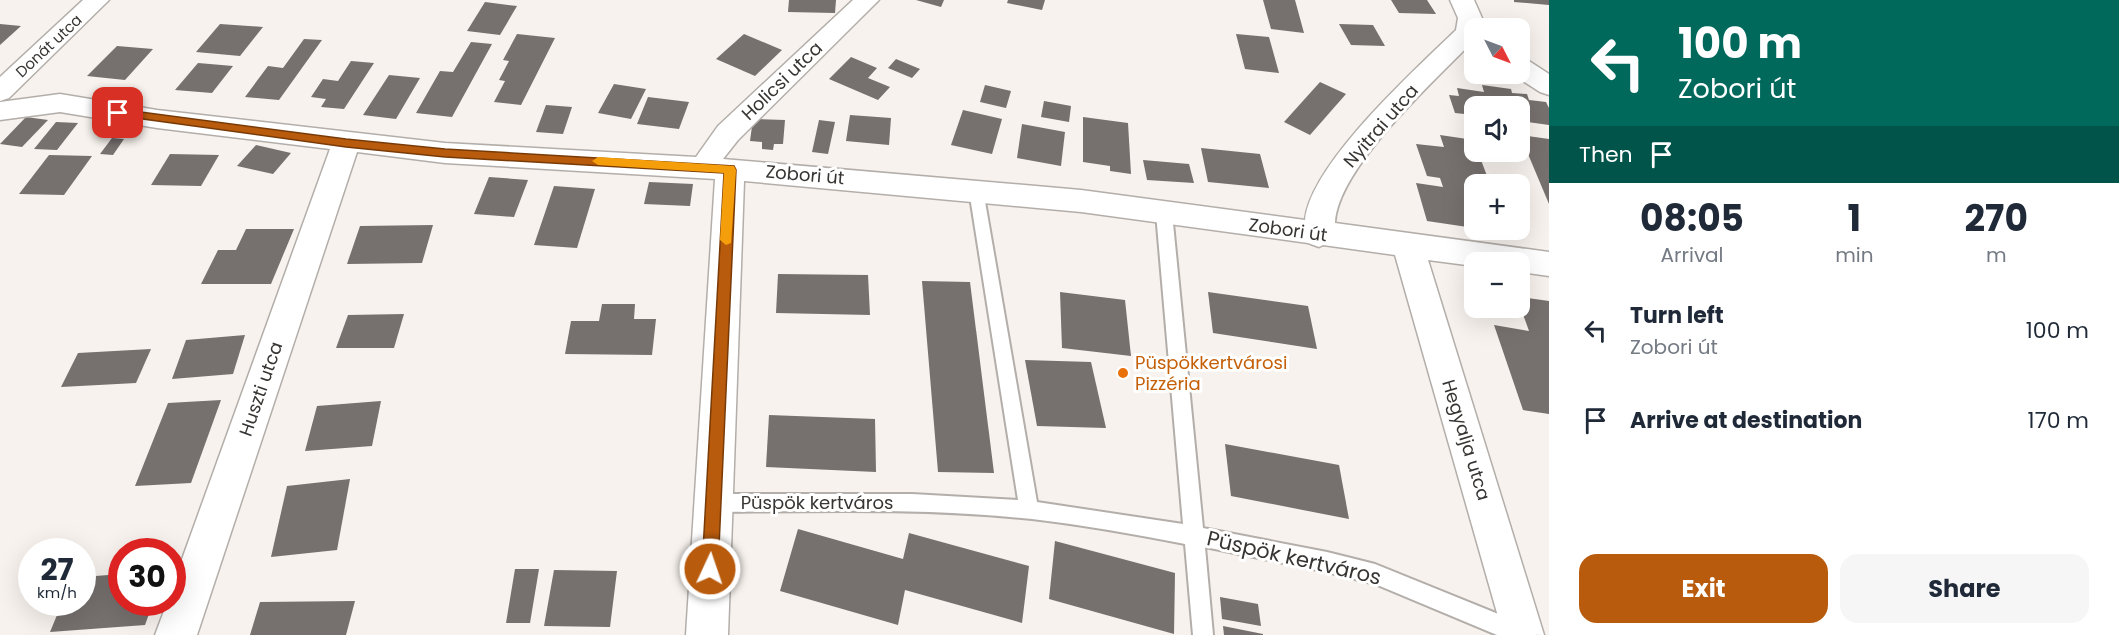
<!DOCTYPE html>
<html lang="en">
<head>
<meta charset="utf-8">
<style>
	body { margin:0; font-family:Poppins,sans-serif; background:#f6f6f7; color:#1f2937; height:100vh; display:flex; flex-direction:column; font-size:22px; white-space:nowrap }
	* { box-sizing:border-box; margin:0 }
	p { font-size:20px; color:#747a83 }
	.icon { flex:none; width:33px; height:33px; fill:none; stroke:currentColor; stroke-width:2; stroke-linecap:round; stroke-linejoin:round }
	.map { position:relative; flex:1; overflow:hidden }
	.sheet { display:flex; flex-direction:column; background:#fff; width:570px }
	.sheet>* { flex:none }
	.hud { background:#00695c; color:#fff; overflow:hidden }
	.needle { width:39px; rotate:132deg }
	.buttons { position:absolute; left:1464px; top:18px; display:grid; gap:12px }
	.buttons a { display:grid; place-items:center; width:66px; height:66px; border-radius:12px; background:#fff; box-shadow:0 6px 24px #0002; font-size:30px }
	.speed { position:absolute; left:18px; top:538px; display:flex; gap:12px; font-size:30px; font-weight:700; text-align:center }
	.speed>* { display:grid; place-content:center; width:78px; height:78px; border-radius:50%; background:#fff; box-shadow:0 6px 24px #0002; line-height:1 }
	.speed small { font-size:15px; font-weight:400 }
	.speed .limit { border:9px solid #d22; background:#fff; color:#111 }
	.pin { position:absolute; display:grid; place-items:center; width:51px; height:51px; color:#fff; margin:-26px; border-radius:12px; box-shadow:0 3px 9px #0006 }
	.me { position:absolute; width:66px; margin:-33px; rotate:3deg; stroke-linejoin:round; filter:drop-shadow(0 0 4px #0008) }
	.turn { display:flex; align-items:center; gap:21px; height:126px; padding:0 30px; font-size:27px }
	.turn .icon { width:78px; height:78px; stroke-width:2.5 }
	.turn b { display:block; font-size:42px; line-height:51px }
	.then { display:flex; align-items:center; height:57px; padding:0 30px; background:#0003; gap:12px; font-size:22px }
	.eta { display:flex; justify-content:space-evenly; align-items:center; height:102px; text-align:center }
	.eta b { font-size:36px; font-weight:700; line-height:42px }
	.cta { display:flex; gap:12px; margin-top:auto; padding:12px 30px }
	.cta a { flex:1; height:69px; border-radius:18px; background:#b95b0d; color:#fff; font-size:24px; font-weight:700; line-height:69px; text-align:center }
	.cta a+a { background:#f6f6f7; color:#1f2937 }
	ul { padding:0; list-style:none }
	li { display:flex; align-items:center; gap:18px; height:90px; padding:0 30px }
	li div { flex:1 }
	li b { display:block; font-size:22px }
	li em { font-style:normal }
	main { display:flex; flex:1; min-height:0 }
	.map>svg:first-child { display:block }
	.building { fill:#76706e }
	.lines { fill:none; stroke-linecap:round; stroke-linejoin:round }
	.lane-casing { stroke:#b3aea9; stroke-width:4 }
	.street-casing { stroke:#b3aea9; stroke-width:3 }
	.lane { fill:#fff; fill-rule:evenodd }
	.street { fill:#fff; fill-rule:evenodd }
	.route { fill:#b95b0d; stroke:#783b08; stroke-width:1.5 }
	.slow { fill:#f59e0b }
	.food-dot { fill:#e8710a; stroke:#fff; stroke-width:2 }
	.labels { text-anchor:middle; stroke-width:6; stroke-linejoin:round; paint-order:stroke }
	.far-street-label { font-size:15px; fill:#373533; stroke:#fff }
	.street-label { font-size:18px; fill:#373533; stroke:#fff }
	.food-label { font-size:18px; fill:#c56008; stroke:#fff; text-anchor:start }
	.near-street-label { font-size:21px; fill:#373533; stroke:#fff }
</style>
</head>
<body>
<main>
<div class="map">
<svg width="1549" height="635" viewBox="0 0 1549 635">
	<rect width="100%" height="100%" fill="#f7f2ed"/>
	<g class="building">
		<path d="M789,0H836L835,13L788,12Z"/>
		<path d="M916,0H944L941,7Z"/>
		<path d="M1008,0H1045L1042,10L1007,3Z"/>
		<path d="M1263,0H1295L1304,33L1271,29Z"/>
		<path d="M1391,0H1427L1436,14L1399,13Z"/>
		<path d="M1514,0H1549V5L1514,2Z"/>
		<path d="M485,2L517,6L500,35L467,31Z"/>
		<path d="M0,24L21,26L0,45Z"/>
		<path d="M220,24L263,27L240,56L196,52Z"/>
		<path d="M1339,24L1373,25L1385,46L1351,45Z"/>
		<path d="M517,34L555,38L521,105L494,102L505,81L499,80L509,61L503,60Z"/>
		<path d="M744,34L782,50L755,76L716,59Z"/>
		<path d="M1236,34L1269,37L1279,73L1245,69Z"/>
		<path d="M304,39L322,40L279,100L245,97L268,66L283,68Z"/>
		<path d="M471,42L492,44L452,117L416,113L440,71L453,72Z"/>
		<path d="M117,46L153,49L125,80L87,76Z"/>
		<path d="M851,57L877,68L868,78L890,87L878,100L829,79Z"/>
		<path d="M896,59L920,69L912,78L888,68Z"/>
		<path d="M351,61L374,63L344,109L321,107L326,99L311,97L323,79L338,81Z"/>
		<path d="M198,63L233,66L212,93L175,90Z"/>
		<path d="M389,75L420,78L396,119L363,115Z"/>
		<path d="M1320,82L1346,94L1310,135L1284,122Z"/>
		<path d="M614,84L646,89L631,119L598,113Z"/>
		<path d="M985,85L1011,91L1006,108L980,102Z"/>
		<path d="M1482,85L1511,89L1512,93L1527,94L1529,100L1546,102L1549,108V125L1520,121V106H1474V115L1455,113L1449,95L1459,96L1457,88L1484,92Z"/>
		<path d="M648,97L689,102L679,129L637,124Z"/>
		<path d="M1044,101L1071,106L1069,122L1041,117Z"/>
		<path d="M546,105L572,107L563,134L536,132Z"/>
		<path d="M963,110L1002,119L992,154L951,145Z"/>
		<path d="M850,115L891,118L889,145L846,141Z"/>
		<path d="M26,117L48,120L22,147L0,144Z"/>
		<path d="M1083,117L1128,123L1131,174L1110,171V166L1083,162Z"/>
		<path d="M753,119L785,120L783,144H774L773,150L762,149V142L750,141Z"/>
		<path d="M819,120L835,122L828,154L812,152Z"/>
		<path d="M56,122L78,123L57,150L34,149Z"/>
		<path d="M1022,124L1065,132L1061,166L1017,158Z"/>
		<path d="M1440,135L1474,140V152H1478L1490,184H1473L1474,228L1427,221L1416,183L1443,187L1440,178L1427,176L1416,144L1444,147Z"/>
		<path d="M1520,135L1549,139V204Z"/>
		<path d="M112,138L124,139L113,155L100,154Z"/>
		<path d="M256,145L291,153L273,174L237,166Z"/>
		<path d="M1201,148L1260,154L1269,188L1208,182Z"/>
		<path d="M170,154L219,155L201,186L151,185Z"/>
		<path d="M49,155L92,156L64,195L19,194Z"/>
		<path d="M1143,160L1189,164L1194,183L1147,180Z"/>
		<path d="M489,177L528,180L514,217L474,214Z"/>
		<path d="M649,182L693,184L690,206L644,204Z"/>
		<path d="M554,186L595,189L577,248L534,245Z"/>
		<path d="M433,225L422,263L347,264L360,226Z"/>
		<path d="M246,229H294L271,284H201L218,250H236Z"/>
		<path d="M778,274L868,275L870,315L776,313Z"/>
		<path d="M922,281L970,282L994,473L938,472Z"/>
		<path d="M1060,292L1125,300L1131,356L1062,348Z"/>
		<path d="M1208,292L1308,306L1317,349L1213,333Z"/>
		<path d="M1520,297L1549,301V414L1523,410L1494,325L1529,331L1520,306Z"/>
		<path d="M602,304H635L634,319H656L652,355L565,354L571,321H599Z"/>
		<path d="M404,314L394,348H336L348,315Z"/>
		<path d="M245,335L233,374L172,379L186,340Z"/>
		<path d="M151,349L136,383L61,387L78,353Z"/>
		<path d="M1025,360L1091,362L1106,428L1037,426Z"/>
		<path d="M221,400L191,483L135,486L168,403Z"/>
		<path d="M381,401L372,446L305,451L317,406Z"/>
		<path d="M769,415L875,419L876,472L766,467Z"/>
		<path d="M1225,444L1339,465L1349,519L1231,496Z"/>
		<path d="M350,479L337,550L271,557L287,486Z"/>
		<path d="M798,529L903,559L909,533L1029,566L1022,623L905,590L898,625L780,591Z"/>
		<path d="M1055,541L1175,573L1174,634L1049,599Z"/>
		<path d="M515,569H539L530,623H506Z"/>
		<path d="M554,570L617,571L610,627L544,626Z"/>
		<path d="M122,574V603H153L145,625L50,632L62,603H82V577Z"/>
		<path d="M1220,597L1258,604L1261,626L1222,619Z"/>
		<path d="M355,601L346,635H250L260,602Z"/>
		<path d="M1223,626L1263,634V635H1224Z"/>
	</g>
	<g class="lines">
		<defs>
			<path id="lane" d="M976,185L981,186L983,190L1037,502L1183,524L1156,213L1159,209H1169L1172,213L1203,528L1327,552L1375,564L1533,628L1536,635H1497L1375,584L1327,572L1205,547L1213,635H1193L1185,544C1134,534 1083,525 1032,519C926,508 819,511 713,512L706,509L703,503L706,497L713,494H912L1018,500L969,190L971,186Z"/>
			<g id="street">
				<path d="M83,0H109L9,98L0,101V77Z"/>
				<path d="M853,0H879L738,140L723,159L1081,190L1305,220C1311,163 1415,70 1456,30L1458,18L1450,0H1474L1482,18L1481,28H1474V40C1435,81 1338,167 1335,223L1549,252V276L1520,272V262H1474V266L1428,260L1544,635L1503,634L1395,255L1323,245L1319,247L1308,243L1081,212L744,181L728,635H686L715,179L445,163L357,152L197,635H155L167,603H172V587L330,149L157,128L60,112L0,120V102L60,94L157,110L445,143L696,157L718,126Z"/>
				<path d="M1520,59L1529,61L1549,74V95L1540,92L1512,74H1520Z"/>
			</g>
		</defs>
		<use href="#lane" class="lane-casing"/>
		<use href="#street" class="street-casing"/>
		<use href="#lane" class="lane"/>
		<use href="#street" class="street"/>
	</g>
	<path class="route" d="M118,109L346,139L445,149L734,166L736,170L718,569L716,575L710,577L704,575L702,569L724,173L445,157L346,147L114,115V110Z"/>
	<path class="slow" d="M598,157L734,166L736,170L731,243L726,245L720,240L724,173L598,165L592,161Z"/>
	<circle class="food-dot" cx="1123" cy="373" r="6"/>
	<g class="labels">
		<g class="far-street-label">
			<text transform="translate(49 46) rotate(-43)" y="5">Donát utca</text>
		</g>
		<g class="street-label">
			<text transform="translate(782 81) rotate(-44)" y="6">Holicsi utca</text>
			<text transform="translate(1381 126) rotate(-49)" y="6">Nyitrai utca</text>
			<text transform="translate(805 175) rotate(5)" y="6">Zobori út</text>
			<text transform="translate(1288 230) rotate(8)" y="6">Zobori út</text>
			<text transform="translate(261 389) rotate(-71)" y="6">Huszti utca</text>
			<text transform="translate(1466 440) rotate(73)" y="6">Hegyalja utca</text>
			<text x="817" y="509">Püspök kertváros</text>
		</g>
		<g class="food-label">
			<text x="1135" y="369">Püspökkertvárosi<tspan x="1135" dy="21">Pizzéria</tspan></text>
		</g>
		<g class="near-street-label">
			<text transform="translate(1294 558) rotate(13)" y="7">Püspök kertváros</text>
		</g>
	</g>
</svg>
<div class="buttons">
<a><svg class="needle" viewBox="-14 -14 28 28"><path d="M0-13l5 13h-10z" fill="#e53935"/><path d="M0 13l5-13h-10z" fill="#747a83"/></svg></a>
<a><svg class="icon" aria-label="sound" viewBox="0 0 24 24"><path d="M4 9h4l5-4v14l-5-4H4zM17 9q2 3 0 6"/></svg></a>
<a>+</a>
<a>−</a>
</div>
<div class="speed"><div>27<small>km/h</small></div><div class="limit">30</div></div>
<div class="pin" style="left:118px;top:113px;background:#d93025"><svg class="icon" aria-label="arrive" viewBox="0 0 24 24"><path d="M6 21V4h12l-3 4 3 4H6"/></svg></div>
<svg class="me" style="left:710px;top:569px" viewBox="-20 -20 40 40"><circle r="17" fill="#b95b0d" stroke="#fff" stroke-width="3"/><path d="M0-11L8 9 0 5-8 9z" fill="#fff"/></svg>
</div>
<section class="sheet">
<div class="hud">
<div class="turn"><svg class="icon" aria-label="left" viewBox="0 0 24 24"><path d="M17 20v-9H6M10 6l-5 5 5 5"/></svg><div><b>100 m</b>Zobori út</div></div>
<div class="then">Then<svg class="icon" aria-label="arrive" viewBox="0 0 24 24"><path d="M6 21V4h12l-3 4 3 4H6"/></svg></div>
</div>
<div class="eta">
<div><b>08:05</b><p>Arrival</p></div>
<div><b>1</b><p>min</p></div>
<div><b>270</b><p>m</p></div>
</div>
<ul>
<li><svg class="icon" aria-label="left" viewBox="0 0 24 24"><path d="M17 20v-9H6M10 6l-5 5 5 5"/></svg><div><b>Turn left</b><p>Zobori út</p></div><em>100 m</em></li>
<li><svg class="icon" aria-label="arrive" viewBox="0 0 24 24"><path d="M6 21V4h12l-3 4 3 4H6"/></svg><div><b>Arrive at destination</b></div><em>170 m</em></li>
</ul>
<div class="cta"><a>Exit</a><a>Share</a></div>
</section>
</main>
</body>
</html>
